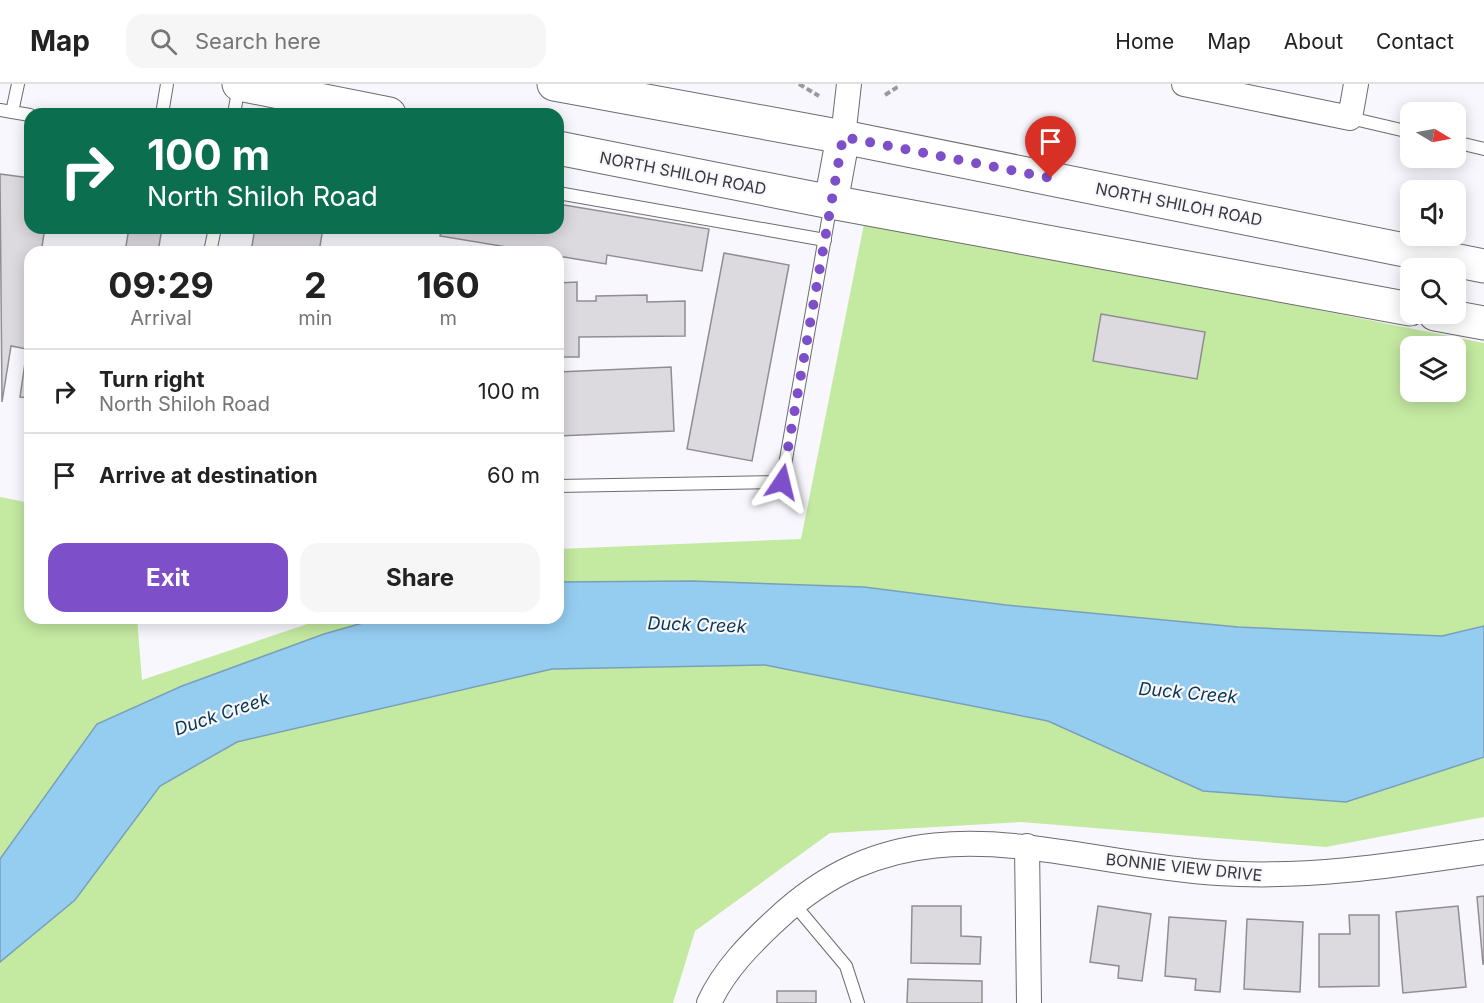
<!DOCTYPE html>
<html lang="en">
<head>
<meta charset="utf-8">
<style>
	body { margin:0; font-family:Inter,sans-serif; background:#f6f6f6; color:#222; height:100vh; display:flex; flex-direction:column; font-size:22px; white-space:nowrap }
	* { box-sizing:border-box; margin:0 }
	p { font-size:20px; color:#767676 }
	.icon { flex:none; width:33px; height:33px; fill:none; stroke:currentColor; stroke-width:2; stroke-linecap:round; stroke-linejoin:round }
	.map { position:relative; flex:1; overflow:hidden }
	.details { position:absolute; left:24px; top:162px; width:540px; height:378px; display:flex; flex-direction:column; background:#fff; border-radius:18px; box-shadow:0 3px 15px #0003 }
	.details>* { flex:none }
	.top-card { position:absolute; left:24px; top:24px; width:540px; height:126px; border-radius:18px; box-shadow:0 3px 15px #0003; background:#0b6e4f; color:#fff; overflow:hidden }
	.needle { width:39px; rotate:100deg }
	.buttons { position:absolute; left:1400px; top:18px; display:grid; gap:12px }
	.buttons a { display:grid; place-items:center; width:66px; height:66px; border-radius:12px; background:#fff; box-shadow:0 3px 15px #0003; font-size:30px }
	.pin { position:absolute; display:grid; place-items:center; width:51px; height:51px; color:#fff; margin:-62px -26px; border-radius:50% 50% 50% 0; rotate:-45deg; box-shadow:0 0 6px #0007 }
	.pin .icon { rotate:45deg }
	.me { position:absolute; width:66px; margin:-33px; rotate:10deg; stroke-linejoin:round; filter:drop-shadow(0 0 4px #0008) }
	.turn { display:flex; align-items:center; gap:21px; height:126px; padding:0 24px; font-size:27px }
	.turn .icon { width:78px; height:78px; stroke-width:2.5 }
	.turn b { display:block; font-size:42px; line-height:51px }
	.eta { display:flex; justify-content:space-evenly; align-items:center; height:102px; text-align:center }
	.eta b { font-size:36px; font-weight:700; line-height:42px }
	.primary-button { display:flex; gap:12px; margin-top:auto; padding:12px 24px }
	.primary-button a { flex:1; height:69px; border-radius:18px; background:#7d4fc8; color:#fff; font-size:24px; font-weight:700; line-height:69px; text-align:center }
	.primary-button a+a { background:#f6f6f6; color:#222 }
	ul { padding:0; list-style:none }
	li { display:flex; align-items:center; gap:18px; height:84px; padding:0 24px; border-top:2px solid #e0e0e0 }
	li div { flex:1 }
	li b { display:block; font-size:22px }
	li em { font-style:normal }
	header { display:flex; align-items:center; gap:36px; box-sizing:border-box; height:84px; padding:0 30px; background:#fff; border-bottom:2px solid #e0e0e0 }
	header strong { font-size:28px }
	nav { display:flex; gap:33px; margin-inline-start:auto; font-size:21px }
	.search { width:420px; height:54px; background:#f6f6f6; display:flex; align-items:center; gap:15px; box-sizing:border-box; padding:0 21px; border-radius:18px; color:#767676; font-size:22px }
	.map>svg:first-child { display:block }
	.green { fill:#c4e9a1; fill-rule:evenodd }
	.water { fill:#95cdf1; stroke:#79a0ba; stroke-width:1.5 }
	.building { fill:#dddadf; stroke:#918e93; stroke-width:1.5 }
	.lines { fill:none; stroke-linecap:round; stroke-linejoin:round }
	.service-casing { stroke:#6c6c71; stroke-width:14 }
	.minor-casing { stroke:#6c6c71; stroke-width:26 }
	.secondary-casing { stroke:#6c6c71; stroke-width:35 }
	.path { stroke:#9a9a9e; stroke-width:4; stroke-dasharray:6 3; stroke-linecap:butt }
	.service { stroke:#fff; stroke-width:12 }
	.minor { stroke:#fff; stroke-width:24 }
	.secondary { stroke:#fff; stroke-width:33 }
	.route { stroke:#7d4fc8; stroke-width:10; stroke-dasharray:0 18 }
	.labels { text-anchor:middle; stroke-width:4.5; stroke-linejoin:round; paint-order:stroke }
	.street-label { font-size:16px; fill:#373739; stroke:#f8f7fd }
	.water-label { font-size:18px; font-style:italic; fill:#0a374f; stroke:#f8f7fd }
</style>
</head>
<body>
<header>
<strong>Map</strong>
<div class="search"><svg class="icon" aria-label="search" viewBox="0 0 24 24"><circle cx="10" cy="10" r="6"/><path d="M15 15l6 6"/></svg>Search here</div>
<nav><a>Home</a><a>Map</a><a>About</a><a>Contact</a></nav>
</header>
<div class="map">
<svg width="1484" height="919" viewBox="0 0 1484 919">
	<rect width="100%" height="100%" fill="#f8f7fd"/>
	<path class="green" d="M865,135L1484,259V733L1326,763L1021,738L830,749L695,847L673,919H0V413L30,419V534H137L142,596L325,534H558V465L801,455ZM1410,262H1455V308H1410Z"/>
	<path class="water" d="M693,497L864,503L1006,521L1238,543L1442,552L1484,542V673L1346,718L1203,707L1048,637L765,581L552,585L237,658L160,702L75,816L0,878V775L97,640L182,602L324,550L380,534H558V498Z"/>
	<g class="building">
		<path d="M0,90L30,94V144H45L41,168H30V234L27,250H30V314L20,313L27,265L11,262L2,318Z"/>
		<path d="M558,120L709,145L702,187L607,171L606,180L558,172V168H537L440,152L442,144H558Z"/>
		<path d="M129,144H162L158,168H125Z"/>
		<path d="M255,144H323L319,168H251Z"/>
		<path d="M724,169L789,181L752,377L687,365Z"/>
		<path d="M577,198V217H596V212L647,211V218L685,217V252L579,253V273H558V199Z"/>
		<path d="M1101,230L1205,248L1197,295L1093,277Z"/>
		<path d="M671,283L674,347L558,352V288Z"/>
		<path d="M1484,812V880H1483L1477,813Z"/>
		<path d="M912,822H961V852L981,853L980,880L911,879Z"/>
		<path d="M1098,822L1151,830L1142,897L1118,894L1119,882L1090,878Z"/>
		<path d="M1458,822L1466,903L1403,909L1396,828Z"/>
		<path d="M1349,831H1379V902L1319,903V850H1350Z"/>
		<path d="M1169,833L1226,837L1220,908L1195,906L1196,895L1165,892Z"/>
		<path d="M1247,835L1303,838L1300,908L1244,905Z"/>
		<path d="M908,895L982,897V919H907Z"/>
		<rect x="777" y="907" width="39" height="12"/>
	</g>
	<g class="lines">
		<defs>
			<g id="service">
				<path d="M18,0L12,28L30,31"/>
				<path d="M0,26L12,28"/>
				<path d="M162,30L167,0"/>
				<path d="M234,30L239,1"/>
				<path d="M1350,34L1410,48"/>
				<path d="M1455,58L1484,65"/>
				<path d="M558,109L825,156"/>
				<path d="M210,168L215,144"/>
				<path d="M558,402L782,398L831,119"/>
				<path d="M794,820L846,882L858,919"/>
			</g>
			<g id="minor">
				<path d="M1184,0L1350,34L1356,0"/>
				<path d="M843,53L849,0"/>
				<path d="M1027,762L1029,919"/>
				<path d="M709,919C724,886 751,859 777,835C913,707 1058,779 1218,789C1307,795 1396,781 1484,768"/>
			</g>
			<g id="secondary">
				<path d="M239,0L389,30"/>
				<path d="M554,0L843,53L1484,182"/>
				<path d="M558,64L831,118L1410,225"/>
				<path d="M831,118L843,53"/>
				<path d="M1435,230L1484,239"/>
			</g>
		</defs>
		<use href="#service" class="service-casing"/>
		<use href="#minor" class="minor-casing"/>
		<use href="#secondary" class="secondary-casing"/>
		<g class="path">
			<path d="M799,0L819,12"/>
			<path d="M885,11L896,4L893,0"/>
		</g>
		<use href="#service" class="service"/>
		<use href="#minor" class="minor"/>
		<use href="#secondary" class="secondary"/>
	</g>
	<g class="lines">
		<path class="route" d="M782,398L843,53L1051,94"/>
	</g>
	<g class="labels">
		<g class="street-label">
			<text transform="translate(683 89) rotate(11)" y="6">NORTH SHILOH ROAD</text>
			<text transform="translate(1179 120) rotate(11)" y="6">NORTH SHILOH ROAD</text>
			<text transform="translate(1184 783) rotate(6)" y="6">BONNIE VIEW DRIVE</text>
		</g>
		<g class="water-label">
			<text transform="translate(697 541) rotate(2)" y="6">Duck Creek</text>
			<text transform="translate(1188 609) rotate(5)" y="6">Duck Creek</text>
			<text transform="translate(222 630) rotate(-19)" y="6">Duck Creek</text>
		</g>
	</g>
</svg>
<div class="buttons">
<a><svg class="needle" viewBox="-14 -14 28 28"><path d="M0-13l5 13h-10z" fill="#e53935"/><path d="M0 13l5-13h-10z" fill="#767676"/></svg></a>
<a><svg class="icon" aria-label="sound" viewBox="0 0 24 24"><path d="M4 9h4l5-4v14l-5-4H4zM17 9q2 3 0 6"/></svg></a>
<a><svg class="icon" aria-label="search" viewBox="0 0 24 24"><circle cx="10" cy="10" r="6"/><path d="M15 15l6 6"/></svg></a>
<a><svg class="icon" aria-label="layers" viewBox="0 0 24 24"><path d="M12 4l9 5-9 5-9-5zM3 14l9 5 9-5"/></svg></a>
</div>
<div class="pin" style="left:1051px;top:94px;background:#d93025"><svg class="icon" aria-label="arrive" viewBox="0 0 24 24"><path d="M6 21V4h12l-3 4 3 4H6"/></svg></div>
<svg class="me" style="left:782px;top:398px" viewBox="-20 -20 40 40"><path d="M0-17L14 15 0 8-14 15z" fill="#7d4fc8" stroke="#fff" stroke-width="4"/></svg>
<div class="top-card">
<div class="turn"><svg class="icon" aria-label="right" viewBox="0 0 24 24"><path d="M7 20v-9h11M14 6l5 5-5 5"/></svg><div><b>100 m</b>North Shiloh Road</div></div>
</div>
<section class="details">
<div class="eta">
<div><b>09:29</b><p>Arrival</p></div>
<div><b>2</b><p>min</p></div>
<div><b>160</b><p>m</p></div>
</div>
<ul>
<li><svg class="icon" aria-label="right" viewBox="0 0 24 24"><path d="M7 20v-9h11M14 6l5 5-5 5"/></svg><div><b>Turn right</b><p>North Shiloh Road</p></div><em>100 m</em></li>
<li><svg class="icon" aria-label="arrive" viewBox="0 0 24 24"><path d="M6 21V4h12l-3 4 3 4H6"/></svg><div><b>Arrive at destination</b></div><em>60 m</em></li>
</ul>
<div class="primary-button"><a>Exit</a><a>Share</a></div>
</section>
</div>
</body>
</html>
